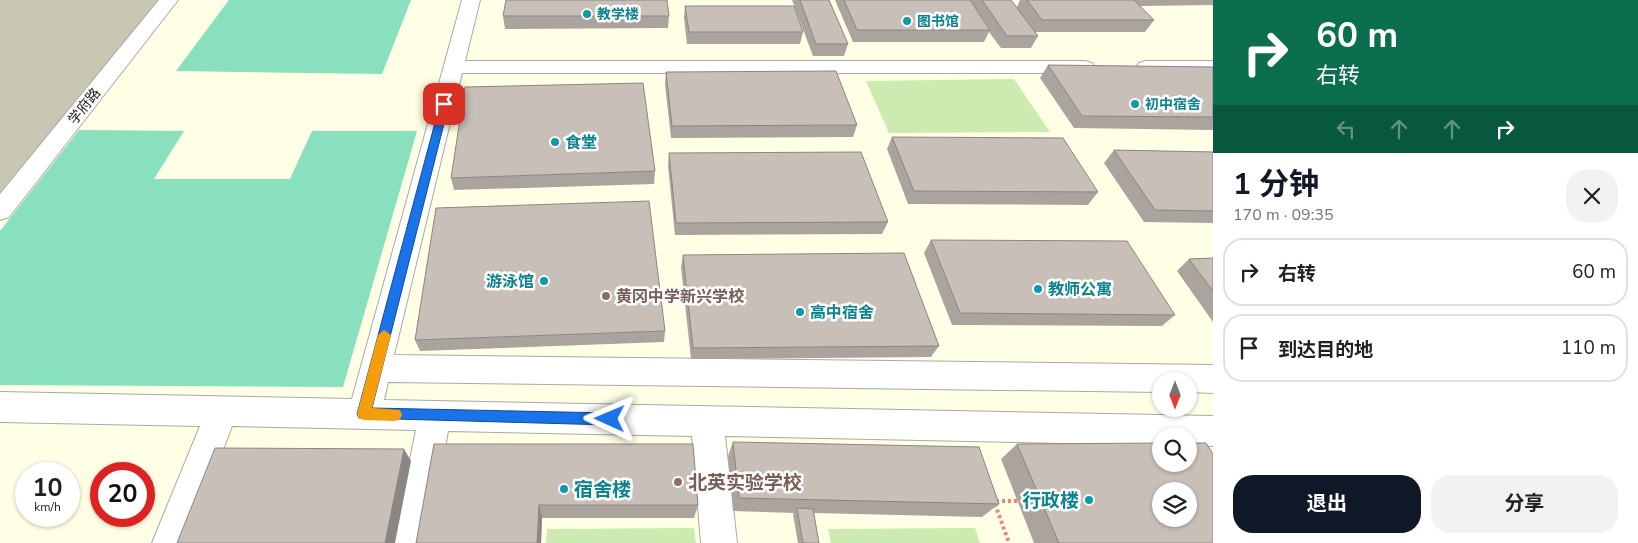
<!DOCTYPE html>
<html lang="zh">
<head>
<meta charset="utf-8">
<style>
	body { margin:0; font-family:"Nunito Sans","Noto Sans SC",sans-serif; background:#f2f2f2; color:#202124; height:100vh; display:flex; flex-direction:column; font-size:19px; white-space:nowrap }
	* { box-sizing:border-box; margin:0 }
	p { font-size:16px; color:#757577 }
	.icon { flex:none; width:28px; height:28px; fill:none; stroke:currentColor; stroke-width:2; stroke-linecap:round; stroke-linejoin:round }
	.map { position:relative; flex:1; overflow:hidden }
	.drawer { display:flex; flex-direction:column; background:#fff; width:425px }
	.drawer>* { flex:none }
	.banner { background:#0b6e4f; color:#fff; overflow:hidden }
	.needle { width:32px; rotate:180deg }
	.tools { position:absolute; left:1152px; top:372px; display:grid; gap:10px }
	.tools a { display:grid; place-items:center; width:45px; height:45px; border-radius:50%; background:#fff; box-shadow:0 1px 4px #0004; font-size:25px }
	.speed { position:absolute; left:15px; top:462px; display:flex; gap:10px; font-size:25px; font-weight:700; text-align:center }
	.speed>* { display:grid; place-content:center; width:65px; height:65px; border-radius:50%; background:#fff; box-shadow:0 1px 4px #0004; line-height:1 }
	.speed small { font-size:12px; font-weight:400 }
	.speed .limit { border:8px solid #d22; background:#fff; color:#111 }
	.pin { position:absolute; display:grid; place-items:center; width:42px; height:42px; color:#fff; margin:-21px; border-radius:10px; box-shadow:0 2px 8px #0006 }
	.me { position:absolute; width:55px; margin:-28px; rotate:271deg; stroke-linejoin:round; filter:drop-shadow(0 0 4px #0008) }
	.turn { display:flex; align-items:center; gap:18px; height:105px; padding:0 20px; font-size:22px }
	.turn .icon { width:65px; height:65px; stroke-width:2.5 }
	.turn b { display:block; font-size:35px; line-height:42px }
	.lanes { display:flex; align-items:center; height:48px; padding:0 20px; background:#0003; justify-content:center; gap:25px; direction:ltr }
	.lanes .off { opacity:.35 }
	.round { display:grid; place-items:center; flex:none; width:52px; height:52px; border-radius:20px; background:#f2f2f2 }
	.summary { display:flex; align-items:center; justify-content:space-between; height:85px; padding:0 20px }
	h1 { font-size:30px; font-weight:700; line-height:38px; color:#111827 }
	.primary-button { display:flex; gap:10px; margin-top:auto; padding:10px 20px }
	.primary-button a { flex:1; height:58px; border-radius:20px; background:#111827; color:#fff; font-size:20px; font-weight:700; line-height:58px; text-align:center }
	.primary-button a+a { background:#f2f2f2; color:#202124 }
	ul { padding:0; list-style:none }
	li { display:flex; align-items:center; gap:15px; height:68px; margin:0 10px 8px; padding:0 10px; border:2px solid #e0e0e0; border-radius:20px }
	li div { flex:1 }
	li b { display:block; font-size:19px }
	li em { font-style:normal }
	main { display:flex; flex:1; min-height:0 }
	.map>svg:first-child { display:block }
	.education { fill:#ffffe5; fill-rule:evenodd }
	.construction { fill:#c7c7b4 }
	.grass { fill:#cdebb0 }
	.pitch { fill:#88e0be }
	.lines { fill:none; stroke-linecap:round; stroke-linejoin:round }
	.minor-casing { stroke:#a9a9a9; stroke-width:2 }
	.path { stroke:#fa8072; stroke-width:4; stroke-dasharray:3 3; stroke-linecap:butt }
	.minor { fill:#fff; fill-rule:evenodd }
	.wall { fill:#aba49e }
	.shaded-wall { fill:#8b8681 }
	.building { fill:#c7bfb8; stroke:#8b8681; fill-rule:evenodd }
	.route { fill:#1a73e8; stroke:#114b97 }
	.slow { fill:#f59e0b }
	.culture-dot { fill:#0f9aa8; stroke:#fff; stroke-width:2 }
	.education-dot { fill:#8d6e63; stroke:#fff; stroke-width:2 }
	.labels { text-anchor:middle; stroke-width:5; stroke-linejoin:round; paint-order:stroke }
	.far-culture-label { font-size:14px; font-weight:bold; fill:#0d838f; stroke:#fff; text-anchor:start }
	.far-street-label { font-size:14px; fill:#222; stroke:#fff }
	.culture-label { font-size:16px; font-weight:bold; fill:#0d838f; stroke:#fff; text-anchor:start }
	.education-label { font-size:16px; font-weight:bold; fill:#785e54; stroke:#fff; text-anchor:start }
	.near-education-label { font-size:19px; font-weight:bold; fill:#785e54; stroke:#fff; text-anchor:start }
	.near-culture-label { font-size:19px; font-weight:bold; fill:#0d838f; stroke:#fff; text-anchor:start }
</style>
</head>
<body>
<main>
<div class="map">
<svg width="1213" height="543" viewBox="0 0 1213 543">
	<rect width="100%" height="100%" fill="#f2efe9"/>
	<path class="education" d="M169,0H1213V543H0V211ZM1161,381H1189V409H1161ZM1161,436H1189V464H1161ZM26,474H69V516H26ZM101,474H144V516H101ZM1161,491H1189V519H1161Z"/>
	<path class="construction" d="M0,0H169L0,211Z"/>
	<g class="grass">
		<path d="M1014,79L1050,132L889,133L866,81Z"/>
		<path d="M694,528L696,543H546L547,529Z"/>
		<path d="M975,528L980,543H831L828,529Z"/>
	</g>
	<g class="pitch">
		<path d="M229,0H411L382,74L176,71Z"/>
		<path d="M79,130L184,131L154,179H290L312,131H417L343,387L0,385V231Z"/>
	</g>
	<g class="lines">
		<defs>
			<g id="minor">
				<path d="M159,0H178L9,217L0,220V194Z"/>
				<path d="M462,0H480L465,61H1085L1092,63L1095,67L1092,71L1085,73H462L394,355L1213,365V393L1189,392V381H1161V392L388,382L384,400L1213,416V446H1189V436H1161V445L725,436L737,543H701L692,436L448,431L429,543H393L416,430L232,426L188,543H152L200,426L0,422V392L352,399Z"/>
				<path d="M1146,61H1213V73L1139,71L1136,67L1139,63Z"/>
			</g>
		</defs>
		<use href="#minor" class="minor-casing"/>
		<g class="path">
			<path d="M996,501H1017"/>
			<path d="M995,504L1009,543"/>
		</g>
		<use href="#minor" class="minor"/>
	</g>
	<g class="wall">
		<path d="M792,0H829L848,44L844,56H813Z"/>
		<path d="M835,0H1011L1017,7L1020,0H1213V5L1140,6L1154,20L1145,32H1035L1038,36L1031,48H1001L989,32L984,42H853Z"/>
		<path d="M685,6L803,32L800,44H687L684,18Z"/>
		<path d="M503,16H669L668,28L505,29Z"/>
		<path d="M1048,65L1213,67V130L1074,128L1040,78Z"/>
		<path d="M666,72L857,125L853,137L671,138L665,84Z"/>
		<path d="M892,137L1098,192L1088,205L908,204L887,149Z"/>
		<path d="M1114,150L1213,152V223L1144,222L1104,163Z"/>
		<path d="M669,153L888,222L882,234L675,235L668,166Z"/>
		<path d="M655,171L654,184L454,190L451,178Z"/>
		<path d="M931,240L1175,315L1162,326L952,325L924,253Z"/>
		<path d="M683,255L939,346L931,357L691,359L681,267Z"/>
		<path d="M1213,258V322L1177,271L1189,259Z"/>
		<path d="M665,331L664,342L420,351L415,340Z"/>
		<path d="M733,442L999,504L982,517L814,513L819,543H798L793,514L794,513L733,511L728,456Z"/>
		<path d="M434,444L698,505L694,518H542L541,543H416Z"/>
		<path d="M1017,444L1213,543H1034L1001,459Z"/>
	</g>
	<g class="shaded-wall">
		<path d="M404,449L411,461L395,543H385Z"/>
		<path d="M539,505L542,518L541,543H537Z"/>
	</g>
	<g class="building">
		<path d="M506,0H667L669,16H503Z"/>
		<path d="M800,0H829L848,44H816Z"/>
		<path d="M844,0H970L990,30H857Z"/>
		<path d="M982,0H1011L1038,36H1007Z"/>
		<path d="M1027,0H1134L1154,20H1042Z"/>
		<path d="M685,6H794L803,32H689Z"/>
		<path d="M1048,65L1213,67V117L1082,116Z"/>
		<path d="M836,71L857,125L672,126L666,72Z"/>
		<path d="M643,83L655,171L451,178L465,87Z"/>
		<path d="M892,137L1063,138L1098,192L914,191Z"/>
		<path d="M1114,150L1213,152V211L1155,210Z"/>
		<path d="M861,152L888,222L676,223L669,153Z"/>
		<path d="M649,201L665,331L415,340L436,208Z"/>
		<path d="M931,240L1127,241L1175,315L960,313Z"/>
		<path d="M904,253L939,346L693,348L683,255Z"/>
		<path d="M1213,258V291L1189,259Z"/>
		<path d="M733,442L979,447L999,504L739,498Z"/>
		<path d="M1161,443V464H1189V443H1206L1213,454V543H1059L1017,444ZM1161,491H1189V519H1161Z"/>
		<path d="M434,444H693L698,505H539L537,543H416Z"/>
		<path d="M215,448L404,449L385,543H177Z"/>
		<path d="M797,508L813,509L819,543H803Z"/>
	</g>
	<path class="route" d="M444,102L449,104L372,408L610,413L614,414L616,419L614,423L610,425L359,418L357,414L440,104Z"/>
	<path class="slow" d="M384,330L391,335L372,408L400,410L402,415L400,419L395,421L364,420L359,418L357,414L378,335Z"/>
	<g class="culture-dot">
		<circle cx="587" cy="14" r="5"/>
		<circle cx="907" cy="21" r="5"/>
		<circle cx="1135" cy="104" r="5"/>
		<circle cx="555" cy="142" r="5"/>
		<circle cx="544" cy="281" r="5"/>
		<circle cx="1038" cy="289" r="5"/>
		<circle cx="800" cy="312" r="5"/>
		<circle cx="564" cy="489" r="5"/>
		<circle cx="1089" cy="500" r="5"/>
	</g>
	<g class="education-dot">
		<circle cx="606" cy="296" r="5"/>
		<circle cx="678" cy="482" r="5"/>
	</g>
	<g class="labels">
		<g class="far-culture-label">
			<text x="597" y="19">教学楼</text>
			<text x="917" y="26">图书馆</text>
			<text x="1145" y="109">初中宿舍</text>
		</g>
		<g class="far-street-label">
			<text transform="translate(84 106) rotate(-51)" y="5">学府路</text>
		</g>
		<g class="culture-label">
			<text x="565" y="148">食堂</text>
			<text x="534" y="287" text-anchor="end">游泳馆</text>
			<text x="1048" y="295">教师公寓</text>
			<text x="810" y="318">高中宿舍</text>
		</g>
		<g class="education-label">
			<text x="616" y="302">黄冈中学新兴学校</text>
		</g>
		<g class="near-education-label">
			<text x="688" y="489">北英实验学校</text>
		</g>
		<g class="near-culture-label">
			<text x="574" y="496">宿舍楼</text>
			<text x="1079" y="507" text-anchor="end">行政楼</text>
		</g>
	</g>
</svg>
<div class="tools">
<a><svg class="needle" viewBox="-14 -14 28 28"><path d="M0-13l5 13h-10z" fill="#e53935"/><path d="M0 13l5-13h-10z" fill="#757577"/></svg></a>
<a><svg class="icon" aria-label="search" viewBox="0 0 24 24"><circle cx="10" cy="10" r="6"/><path d="M15 15l6 6"/></svg></a>
<a><svg class="icon" aria-label="layers" viewBox="0 0 24 24"><path d="M12 4l9 5-9 5-9-5zM3 14l9 5 9-5"/></svg></a>
</div>
<div class="speed"><div>10<small>km/h</small></div><div class="limit">20</div></div>
<div class="pin" style="left:444px;top:104px;background:#d93025"><svg class="icon" aria-label="arrive" viewBox="0 0 24 24"><path d="M6 21V4h12l-3 4 3 4H6"/></svg></div>
<svg class="me" style="left:610px;top:419px" viewBox="-20 -20 40 40"><path d="M0-17L14 15 0 8-14 15z" fill="#1a73e8" stroke="#fff" stroke-width="4"/></svg>
</div>
<section class="drawer">
<div class="banner">
<div class="turn"><svg class="icon" aria-label="right" viewBox="0 0 24 24"><path d="M7 20v-9h11M14 6l5 5-5 5"/></svg><div><b>60 m</b>右转</div></div>
<div class="lanes"><svg class="icon off" aria-label="left" viewBox="0 0 24 24"><path d="M17 20v-9H6M10 6l-5 5 5 5"/></svg><svg class="icon off" aria-label="ahead" viewBox="0 0 24 24"><path d="M12 20V5M6 11l6-6 6 6"/></svg><svg class="icon off" aria-label="ahead" viewBox="0 0 24 24"><path d="M12 20V5M6 11l6-6 6 6"/></svg><svg class="icon" aria-label="right" viewBox="0 0 24 24"><path d="M7 20v-9h11M14 6l5 5-5 5"/></svg></div>
</div>
<div class="summary"><div><h1>1 分钟</h1><p>170 m · 09:35</p></div><a class="round"><svg class="icon" aria-label="close" viewBox="0 0 24 24"><path d="M6 6l12 12M18 6L6 18"/></svg></a></div>
<ul>
<li><svg class="icon" aria-label="right" viewBox="0 0 24 24"><path d="M7 20v-9h11M14 6l5 5-5 5"/></svg><div><b>右转</b></div><em>60 m</em></li>
<li><svg class="icon" aria-label="arrive" viewBox="0 0 24 24"><path d="M6 21V4h12l-3 4 3 4H6"/></svg><div><b>到达目的地</b></div><em>110 m</em></li>
</ul>
<div class="primary-button"><a>退出</a><a>分享</a></div>
</section>
</main>
</body>
</html>
